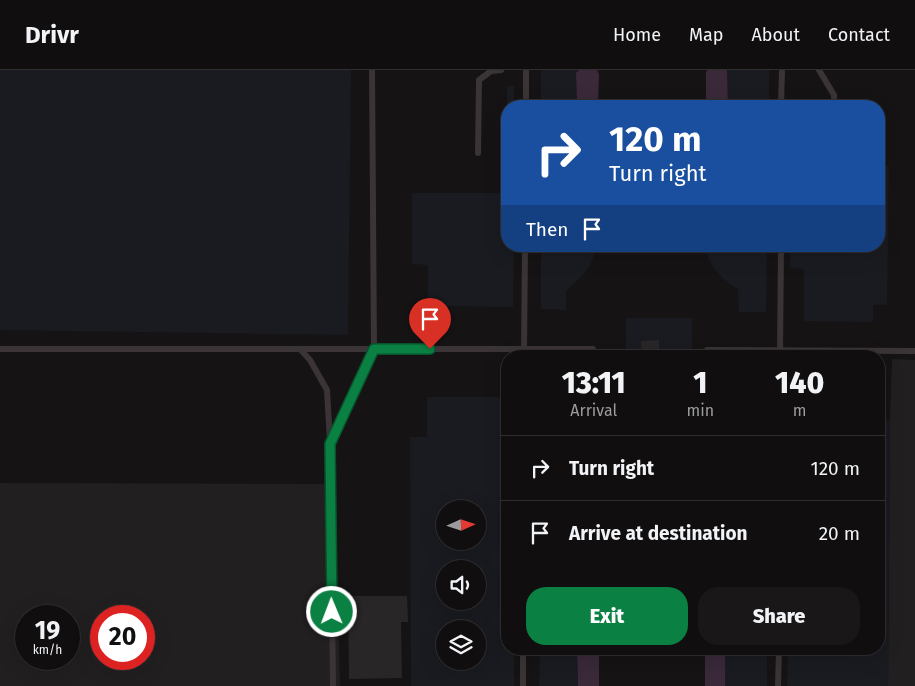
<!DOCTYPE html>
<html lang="en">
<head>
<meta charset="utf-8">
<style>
	body { margin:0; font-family:"Fira Sans",sans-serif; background:#191718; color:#f1f3f6; height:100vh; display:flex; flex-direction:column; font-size:19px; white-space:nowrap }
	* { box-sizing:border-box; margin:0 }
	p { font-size:16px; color:#9c9c9e }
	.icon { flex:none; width:28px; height:28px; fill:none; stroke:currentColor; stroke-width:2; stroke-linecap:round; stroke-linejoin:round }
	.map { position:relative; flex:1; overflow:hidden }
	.sheet { position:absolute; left:501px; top:280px; width:384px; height:305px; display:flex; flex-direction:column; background:#100e0f; border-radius:20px; box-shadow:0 5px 20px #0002,0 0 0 1px #302e2f }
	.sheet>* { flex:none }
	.guide { position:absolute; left:501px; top:30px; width:384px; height:152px; border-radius:20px; box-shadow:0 5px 20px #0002,0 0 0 1px #302e2f; background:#1a4fa0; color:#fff; overflow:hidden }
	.needle { width:32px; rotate:87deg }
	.controls { position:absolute; left:436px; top:430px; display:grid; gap:10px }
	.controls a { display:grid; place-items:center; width:50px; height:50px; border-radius:50%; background:#100e0f; box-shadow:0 5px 20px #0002,0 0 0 1px #302e2f; font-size:25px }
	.speed { position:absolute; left:15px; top:535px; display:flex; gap:10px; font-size:25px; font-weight:700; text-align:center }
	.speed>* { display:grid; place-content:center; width:65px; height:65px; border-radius:50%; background:#100e0f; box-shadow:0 5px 20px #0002,0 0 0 1px #302e2f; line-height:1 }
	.speed small { font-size:12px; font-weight:400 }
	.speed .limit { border:8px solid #d22; background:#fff; color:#111 }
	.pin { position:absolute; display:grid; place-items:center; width:42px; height:42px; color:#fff; margin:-51px -21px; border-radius:50% 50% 50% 0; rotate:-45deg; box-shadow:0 0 5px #0007 }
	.pin .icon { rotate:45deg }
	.me { position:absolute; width:55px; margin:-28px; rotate:359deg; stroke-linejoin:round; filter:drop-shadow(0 0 4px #0008) }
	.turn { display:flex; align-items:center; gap:18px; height:105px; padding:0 25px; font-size:22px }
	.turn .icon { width:65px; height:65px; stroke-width:2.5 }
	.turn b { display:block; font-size:35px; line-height:42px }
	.then { display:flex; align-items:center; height:48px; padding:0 25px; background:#0003; gap:10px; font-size:19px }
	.eta { display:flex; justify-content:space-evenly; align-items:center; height:85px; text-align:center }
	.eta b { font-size:30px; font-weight:800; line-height:35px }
	.action { display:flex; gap:10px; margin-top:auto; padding:10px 25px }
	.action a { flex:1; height:58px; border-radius:20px; background:#0b8043; color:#fff; font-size:20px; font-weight:800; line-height:58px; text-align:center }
	.action a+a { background:#191718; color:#f1f3f6 }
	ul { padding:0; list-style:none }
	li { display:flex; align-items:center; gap:15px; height:65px; padding:0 25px; border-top:1px solid #302e2f }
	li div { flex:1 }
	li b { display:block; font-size:19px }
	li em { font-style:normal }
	header { display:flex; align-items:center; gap:30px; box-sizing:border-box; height:70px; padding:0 25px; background:#100e0f; border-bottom:1px solid #302e2f }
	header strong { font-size:24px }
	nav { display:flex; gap:28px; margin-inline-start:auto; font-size:18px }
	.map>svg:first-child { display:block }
	.built { fill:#221f20; fill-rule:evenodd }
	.green { fill:#191b20; fill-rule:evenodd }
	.water { fill:#392939 }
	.building { fill:#292627 }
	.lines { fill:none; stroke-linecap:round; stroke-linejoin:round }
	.lane { stroke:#3a3437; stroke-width:6 }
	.route-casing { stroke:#07532c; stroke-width:12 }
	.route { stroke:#0b8043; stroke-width:9 }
</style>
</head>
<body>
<header>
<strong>Drivr</strong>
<nav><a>Home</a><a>Map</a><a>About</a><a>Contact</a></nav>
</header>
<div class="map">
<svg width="915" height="616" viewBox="0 0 915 616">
	<rect width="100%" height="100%" fill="#151314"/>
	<g class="built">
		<path d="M892,289L915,290V616H888L890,350Z"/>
		<path d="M0,413L335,414L340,616H0ZM26,546H69V589H26ZM101,546H144V589H101Z"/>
	</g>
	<g class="green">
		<path d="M0,0H351L348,265L0,260Z"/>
		<path d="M541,0H579L576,4L577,36H541Z"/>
		<path d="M727,0H769V36H728Z"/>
		<path d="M507,16H514V36H508V176H514L513,237L428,236V195L412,194V123H506Z"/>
		<path d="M879,95L889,96L887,235H873V252L804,251V199L790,198V176H879Z"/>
		<path d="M541,176H596C592,199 582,206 566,221V240L541,239Z"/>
		<path d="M705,176H767L766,242H739L738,219C721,209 708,196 705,176Z"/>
		<rect x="626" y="248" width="66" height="38"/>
		<path d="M427,327H507L508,579H514V616H411L410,367H427ZM445,439H478V471H445ZM445,499H478V531H445ZM445,559H478V591H445Z"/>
		<path d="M879,350H890L888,616H787L788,579H879Z"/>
		<path d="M540,579H577L578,616H539Z"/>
		<rect x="725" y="579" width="42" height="37"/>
	</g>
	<g class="water">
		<path d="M579,0H597L599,4L598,36H577L576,3Z"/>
		<path d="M708,0H727L728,36H706V2Z"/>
		<path d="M577,579H599V616H578Z"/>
		<rect x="705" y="579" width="20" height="37"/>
	</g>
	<g class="building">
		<path d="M659,270V286H642L641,271Z"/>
		<path d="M348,526H407L408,552H401L402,608L349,609Z"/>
	</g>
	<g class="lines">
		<g class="lane">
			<path d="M819,0L834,25V36"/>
			<path d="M526,36V0"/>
			<path d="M781,36L782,0"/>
			<path d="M478,83L479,10L491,1L501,0"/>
			<path d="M0,279H593"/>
			<path d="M300,279L310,290L327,320L330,372"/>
			<path d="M707,280L915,281"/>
			<path d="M524,286L525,176"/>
			<path d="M780,286L781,176"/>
			<path d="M333,616L330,374L374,279L372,0"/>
			<path d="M523,616V579"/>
			<path d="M778,616L779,579"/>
		</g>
	</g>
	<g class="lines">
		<defs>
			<path id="route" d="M332,542L330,374L374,279H430"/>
		</defs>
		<use href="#route" class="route-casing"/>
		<use href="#route" class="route"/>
	</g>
</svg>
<div class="controls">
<a><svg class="needle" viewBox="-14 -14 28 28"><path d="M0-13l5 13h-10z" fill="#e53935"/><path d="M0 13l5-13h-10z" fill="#9c9c9e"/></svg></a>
<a><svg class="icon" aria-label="sound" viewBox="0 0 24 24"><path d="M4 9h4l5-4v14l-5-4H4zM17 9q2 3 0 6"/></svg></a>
<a><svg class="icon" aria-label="layers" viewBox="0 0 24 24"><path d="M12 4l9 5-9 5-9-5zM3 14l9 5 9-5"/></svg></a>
</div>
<div class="speed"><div>19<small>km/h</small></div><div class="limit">20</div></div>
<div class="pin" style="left:430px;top:279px;background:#d93025"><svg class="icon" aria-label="arrive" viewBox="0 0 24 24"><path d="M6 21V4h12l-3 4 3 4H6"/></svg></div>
<svg class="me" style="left:332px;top:542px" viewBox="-20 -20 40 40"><circle r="17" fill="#0b8043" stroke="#fff" stroke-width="3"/><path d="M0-11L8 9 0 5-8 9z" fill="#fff"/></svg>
<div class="guide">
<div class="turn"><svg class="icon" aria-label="right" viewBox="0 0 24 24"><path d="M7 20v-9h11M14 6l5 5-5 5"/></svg><div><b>120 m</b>Turn right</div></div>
<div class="then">Then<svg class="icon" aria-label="arrive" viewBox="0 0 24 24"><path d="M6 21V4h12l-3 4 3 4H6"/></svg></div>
</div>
<section class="sheet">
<div class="eta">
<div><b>13:11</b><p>Arrival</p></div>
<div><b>1</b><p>min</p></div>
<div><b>140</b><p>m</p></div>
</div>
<ul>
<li><svg class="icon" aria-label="right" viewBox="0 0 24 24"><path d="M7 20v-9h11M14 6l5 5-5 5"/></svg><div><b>Turn right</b></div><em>120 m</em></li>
<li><svg class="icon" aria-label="arrive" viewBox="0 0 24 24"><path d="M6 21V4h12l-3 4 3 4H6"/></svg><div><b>Arrive at destination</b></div><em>20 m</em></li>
</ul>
<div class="action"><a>Exit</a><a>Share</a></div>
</section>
</div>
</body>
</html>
